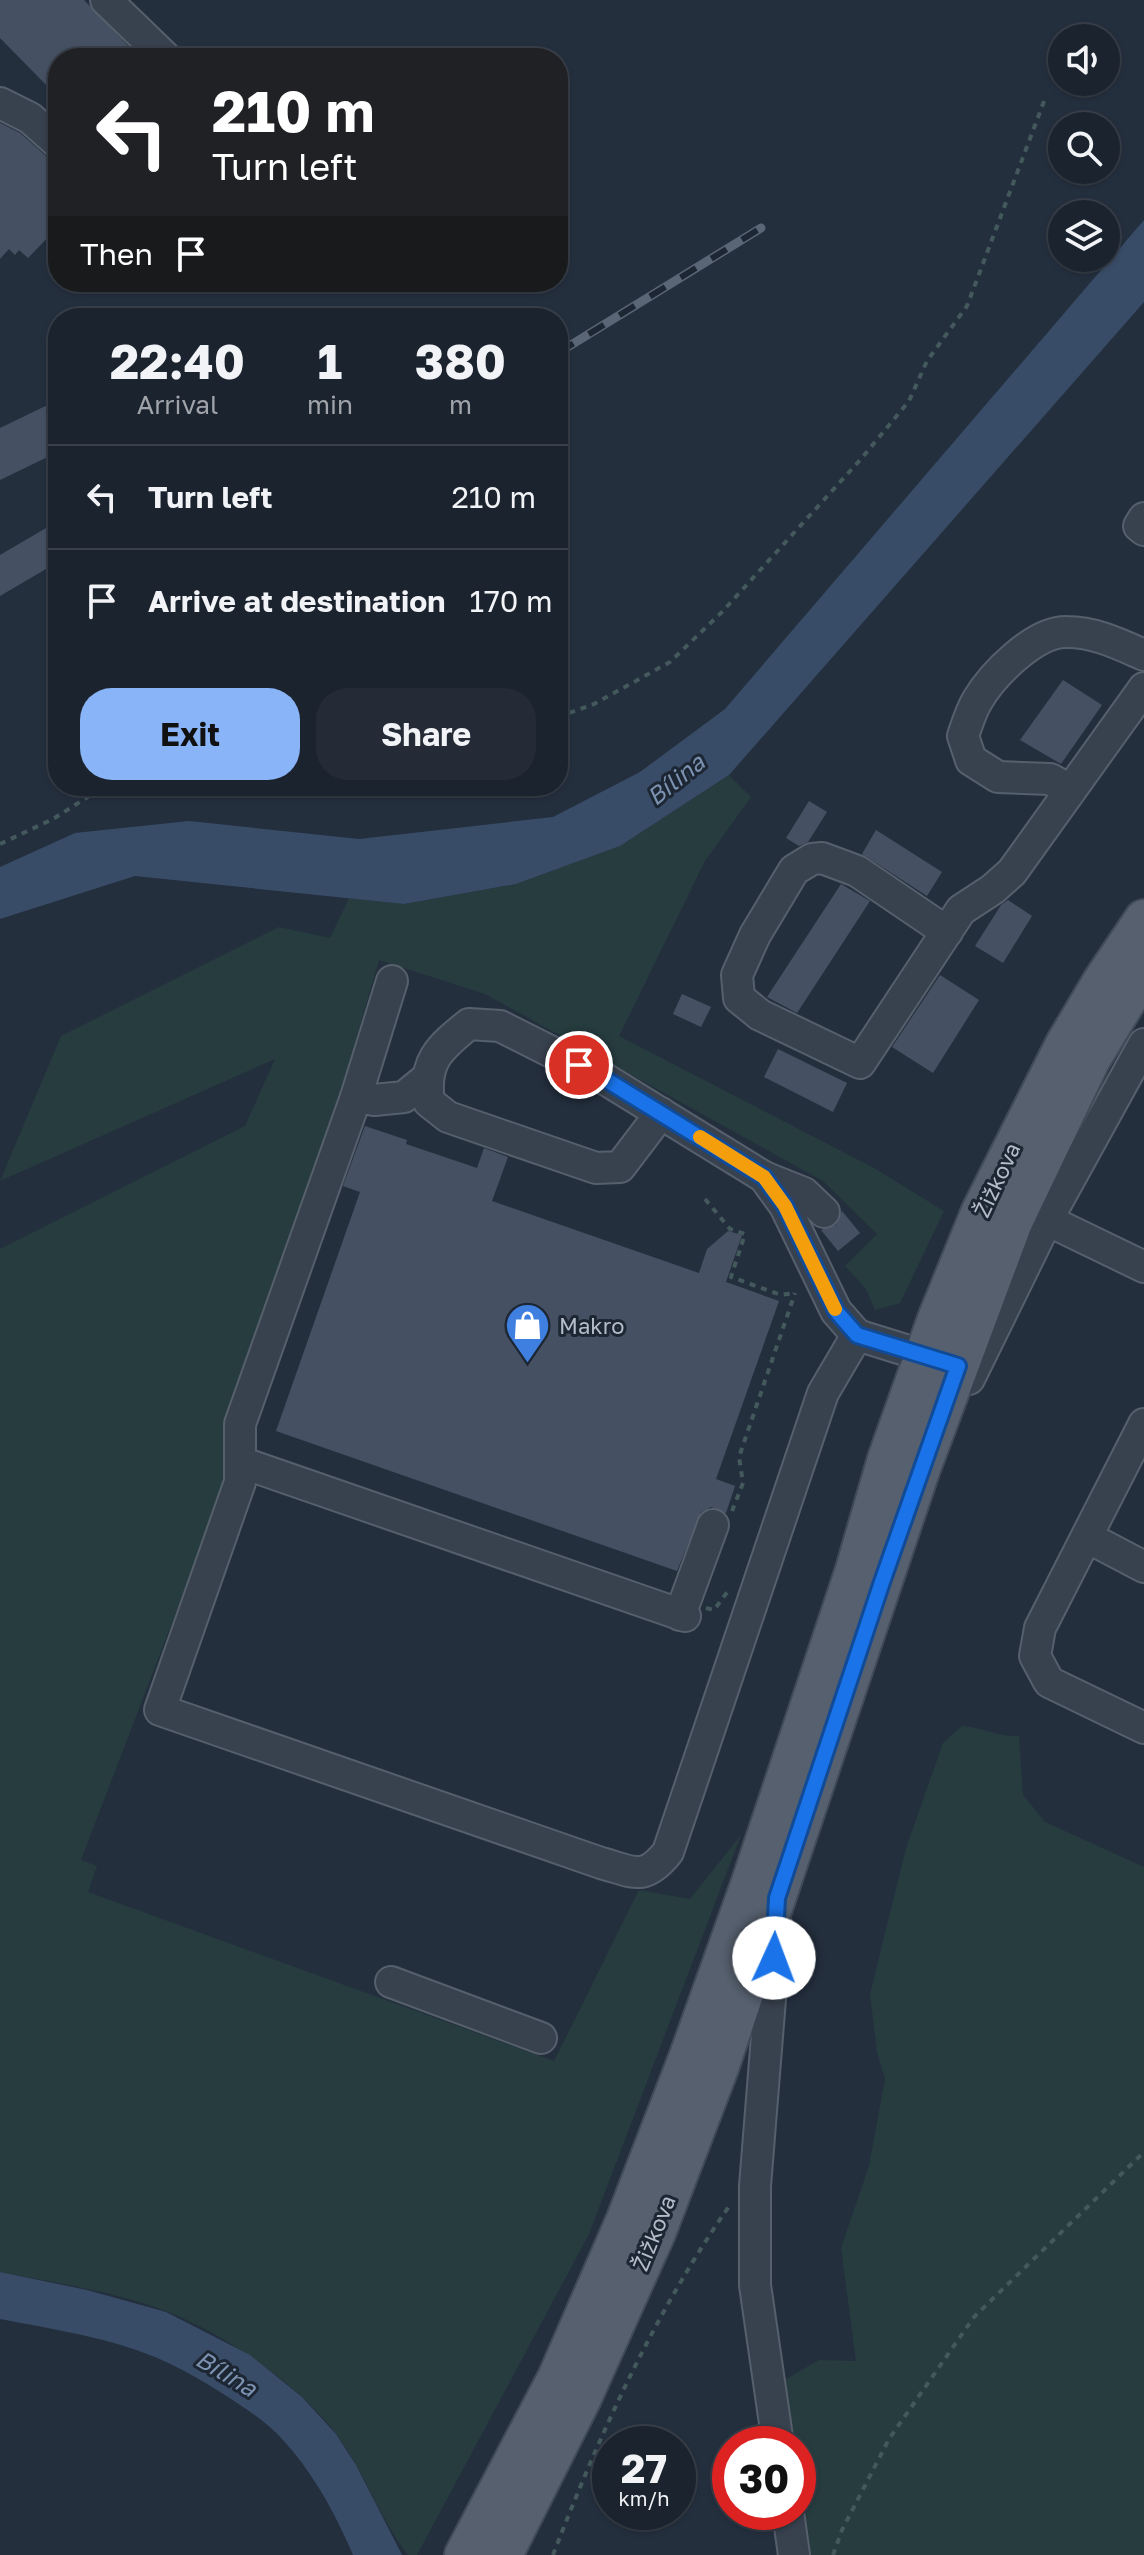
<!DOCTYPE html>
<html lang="en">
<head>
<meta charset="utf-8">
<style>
	body { margin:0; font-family:"Golos Text",sans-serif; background:#242b36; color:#f1f3f6; height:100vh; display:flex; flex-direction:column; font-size:30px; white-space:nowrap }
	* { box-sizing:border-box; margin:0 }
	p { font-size:26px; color:#a0a4aa }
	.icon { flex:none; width:44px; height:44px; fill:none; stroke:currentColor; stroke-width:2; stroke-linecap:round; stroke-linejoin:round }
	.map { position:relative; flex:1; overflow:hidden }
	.side { position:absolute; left:48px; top:308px; width:520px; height:488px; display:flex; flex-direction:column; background:#1b232e; border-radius:32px; box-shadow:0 2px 6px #0004,0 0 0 2px #39404a }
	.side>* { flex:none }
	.banner { position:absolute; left:48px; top:48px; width:520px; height:244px; border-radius:32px; box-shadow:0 2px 6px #0004,0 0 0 2px #39404a; background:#202124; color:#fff; overflow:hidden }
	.tools { position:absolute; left:1048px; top:24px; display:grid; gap:16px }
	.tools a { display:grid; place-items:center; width:72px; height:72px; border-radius:50%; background:#1b232e; box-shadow:0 2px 6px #0004,0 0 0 2px #39404a; font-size:40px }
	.speed { position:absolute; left:592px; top:2426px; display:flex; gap:16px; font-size:40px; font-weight:700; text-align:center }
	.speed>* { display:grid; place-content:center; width:104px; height:104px; border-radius:50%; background:#1b232e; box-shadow:0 2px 6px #0004,0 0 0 2px #39404a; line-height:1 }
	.speed small { font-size:20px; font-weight:400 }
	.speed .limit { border:12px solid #d22; background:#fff; color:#111 }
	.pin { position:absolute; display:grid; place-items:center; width:68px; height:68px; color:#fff; margin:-34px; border:4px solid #fff; border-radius:50%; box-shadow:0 2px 8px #0007 }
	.me { position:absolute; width:88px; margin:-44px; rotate:2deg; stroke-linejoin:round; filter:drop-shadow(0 0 6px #0008) }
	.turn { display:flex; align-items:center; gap:28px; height:168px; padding:0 32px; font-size:36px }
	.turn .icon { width:104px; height:104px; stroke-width:2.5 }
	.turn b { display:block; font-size:56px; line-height:68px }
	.then { display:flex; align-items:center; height:76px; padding:0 32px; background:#0003; gap:16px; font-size:30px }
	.eta { display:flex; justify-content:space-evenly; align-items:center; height:136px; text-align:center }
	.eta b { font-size:48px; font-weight:700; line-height:56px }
	.cta { display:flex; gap:16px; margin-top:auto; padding:16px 32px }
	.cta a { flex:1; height:92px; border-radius:32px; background:#8ab4f8; color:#111; font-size:32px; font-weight:700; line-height:92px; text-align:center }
	.cta a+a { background:#242b36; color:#f1f3f6 }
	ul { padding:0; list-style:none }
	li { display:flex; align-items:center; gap:24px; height:104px; padding:0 32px; border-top:2px solid #39404a }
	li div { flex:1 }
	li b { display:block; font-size:30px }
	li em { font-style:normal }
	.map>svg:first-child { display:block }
	.green { fill:#263c3f }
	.water { fill:#394c67 }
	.building { fill:#455162 }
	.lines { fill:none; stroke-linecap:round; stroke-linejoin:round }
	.minor-casing { stroke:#565f6c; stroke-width:34 }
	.major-casing { stroke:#414a57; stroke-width:42 }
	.path { stroke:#44595c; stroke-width:4; stroke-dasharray:6 6; stroke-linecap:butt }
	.minor { stroke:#38414e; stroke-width:30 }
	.major { stroke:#56606e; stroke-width:38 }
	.rail-casing { stroke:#5a6575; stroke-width:9 }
	.rail { stroke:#1d2633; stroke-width:6; stroke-dasharray:18; stroke-linecap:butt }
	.route-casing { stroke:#114b97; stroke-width:20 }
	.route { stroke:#1a73e8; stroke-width:14 }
	.slow { stroke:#f59e0b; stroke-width:14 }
	.labels { text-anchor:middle; stroke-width:6; stroke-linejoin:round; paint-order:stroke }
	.street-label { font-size:22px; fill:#b4bcc9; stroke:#1d2633 }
	.poi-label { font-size:22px; fill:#b4bcc9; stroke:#1d2633; text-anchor:start }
	.water-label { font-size:24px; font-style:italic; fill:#7c92b1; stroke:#1d2633 }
</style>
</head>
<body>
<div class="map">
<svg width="1144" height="2555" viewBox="0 0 1144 2555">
	<rect width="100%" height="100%" fill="#242f3e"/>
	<g class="green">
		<path d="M729,775L751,797L705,861L619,1036L874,1168L944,1211L900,1303L875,1310L866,1289L845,1266L877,1234L823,1181L485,994L379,960L231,1469L81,1860L97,1866L88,1892L554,2061L639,1890L690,1899L741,1835L589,2234L417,2555H408C379,2518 365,2472 337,2435C299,2385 225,2334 166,2311C113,2291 55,2283 0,2272V1249L245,1126L275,1059L0,1181L61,1036L279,927L330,938L349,898L404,904L516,884L620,846Z"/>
		<path d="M962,1726C982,1727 998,1737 1019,1736L1023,1795L1045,1822L1144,1867V2555H804L798,2512V2444H785L776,2385L819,2360L856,2361L841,2248L869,2166L885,2079L877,2052L870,1994L906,1848L943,1743Z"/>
	</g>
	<g class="water">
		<path d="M1144,220V302L729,775L620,846L516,884L404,904L135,876L0,919V867L75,833L189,821L359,839L553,817L640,772L725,709Z"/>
		<path d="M0,2272L87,2290L166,2312L250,2355L302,2397L336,2434L356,2465L402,2555H353C335,2513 314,2474 283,2440C268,2423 245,2408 225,2395C203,2381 179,2367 155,2357C106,2337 52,2329 0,2319Z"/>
	</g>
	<g class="building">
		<path d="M0,0H84L130,48L120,58H58V97L0,38Z"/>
		<path d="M0,123L20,133L47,157L58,161V227L28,258L19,250L15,255L9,249L0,259Z"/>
		<path d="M58,400V452L0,480V428Z"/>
		<path d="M58,521V562L0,596V555Z"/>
		<path d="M1063,680L1102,705L1061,764L1020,740Z"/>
		<path d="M809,801L827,812L808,842L799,846L786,838Z"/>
		<path d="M876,830L942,872L927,896L862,854Z"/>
		<path d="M841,884L870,901L797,1013L767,997Z"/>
		<path d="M1008,900L1032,916L1003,963L975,946L1001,905Z"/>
		<path d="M940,975L979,1000L933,1073L892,1047Z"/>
		<path d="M682,994L711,1007L701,1027L673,1014Z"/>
		<path d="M778,1049L847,1083L833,1112L764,1077Z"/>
		<path d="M365,1126L407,1140L406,1144L477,1168L484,1148L508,1157L492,1201L699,1273L707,1249L728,1231L742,1235L726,1282L779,1301L716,1479L735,1486L726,1513L711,1507L701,1512L677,1571L276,1431L360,1192L343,1186Z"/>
		<path d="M842,1211L860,1233L838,1251L821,1230L836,1225Z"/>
	</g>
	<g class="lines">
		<defs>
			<g id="minor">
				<path d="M106,0L166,58"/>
				<path d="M0,103L30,118L58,143"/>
				<path d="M1144,518L1139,526L1144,530"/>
				<path d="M1070,790L1050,779L998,777L971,760L963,736C967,724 971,711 977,701C992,675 1035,631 1067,632C1095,632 1119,644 1144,655"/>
				<path d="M947,932L857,871L822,858L812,859L794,870L755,935L737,975L739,998L760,1015L860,1063L961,910L993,889L1012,872L1144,688"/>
				<path d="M426,1079L404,1097L374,1100L356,1097L240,1424V1482L160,1710L601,1863C634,1872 644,1882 668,1852L823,1393L857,1335L944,1362"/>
				<path d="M356,1097L392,981"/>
				<path d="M661,1113L620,1167L596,1168L448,1117L429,1102C423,1062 439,1048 469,1024L500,1026L605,1079L764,1177L785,1206L836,1311L857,1335"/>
				<path d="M764,1177L804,1193L824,1212"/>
				<path d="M1047,1220L1144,1267"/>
				<path d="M969,1379L1047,1220L1144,1044"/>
				<path d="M1144,1424L1040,1628L1035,1656L1049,1682L1144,1728"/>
				<path d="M240,1462L685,1616"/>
				<path d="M1087,1537L1144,1567"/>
				<path d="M680,1615L713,1525"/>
				<path d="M776,1924L755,2186V2285L778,2444"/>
				<path d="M391,1982L541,2038"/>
				<path d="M788,2512L794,2555"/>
			</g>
			<g id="major">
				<path d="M464,2555L557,2378L626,2219L690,2053L750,1885L854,1573L887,1459L937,1319L981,1211L1065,1044L1103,980L1144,919"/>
				<path d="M503,2555L582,2398L656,2233L719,2068L920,1471L1013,1222L1091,1059L1144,972"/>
			</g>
		</defs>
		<use href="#minor" class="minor-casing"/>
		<use href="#major" class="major-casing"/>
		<g class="path">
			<path d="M558,717L594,704L670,662L722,612L861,459L909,401L927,361L967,306L1046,96"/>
			<path d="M0,844L53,819L105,786"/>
			<path d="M705,1199L730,1229L745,1234L731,1277L781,1295L794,1293"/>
			<path d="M732,1511L743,1483L739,1457L795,1293"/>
			<path d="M706,1608L714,1610L728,1591"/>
			<path d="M553,2555C600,2433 655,2312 730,2205"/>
			<path d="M833,2555L842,2530L889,2439L974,2317L1144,2152"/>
		</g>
		<use href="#minor" class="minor"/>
		<use href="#major" class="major"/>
		<defs>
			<path id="rail" d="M558,353L761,228"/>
		</defs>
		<use href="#rail" class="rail-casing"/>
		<use href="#rail" class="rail"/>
	</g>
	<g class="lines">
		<defs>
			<path id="route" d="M579,1065L605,1079L764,1177L785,1206L836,1311L857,1335L958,1366L882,1582L777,1898L774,1958"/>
		</defs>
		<use href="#route" class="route-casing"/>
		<use href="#route" class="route"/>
		<path class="slow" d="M700,1137L764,1177L785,1206L835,1309"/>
	</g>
	<defs>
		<symbol id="shop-pin" viewBox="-11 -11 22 30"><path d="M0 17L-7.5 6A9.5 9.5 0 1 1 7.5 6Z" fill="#3f7fe0" stroke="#1d2633"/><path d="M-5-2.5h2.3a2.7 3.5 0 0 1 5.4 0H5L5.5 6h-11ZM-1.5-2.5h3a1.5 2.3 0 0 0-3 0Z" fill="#fff"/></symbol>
	</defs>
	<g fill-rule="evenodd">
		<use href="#shop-pin" x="502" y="1300" width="51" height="69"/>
	</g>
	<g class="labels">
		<g class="street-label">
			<text transform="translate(997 1180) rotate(-65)" y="8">Žižkova</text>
			<text transform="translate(654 2233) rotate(-68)" y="8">Žižkova</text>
		</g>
		<g class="poi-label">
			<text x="559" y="1334">Makro</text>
		</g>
		<g class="water-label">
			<text transform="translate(676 780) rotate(-39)" y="8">Bílina</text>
			<text transform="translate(226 2374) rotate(31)" y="8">Bílina</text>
		</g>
	</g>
</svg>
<div class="tools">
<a><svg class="icon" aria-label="sound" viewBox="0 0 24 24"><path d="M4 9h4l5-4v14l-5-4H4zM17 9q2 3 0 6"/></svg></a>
<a><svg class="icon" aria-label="search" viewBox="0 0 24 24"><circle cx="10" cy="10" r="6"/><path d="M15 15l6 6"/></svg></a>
<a><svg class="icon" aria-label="layers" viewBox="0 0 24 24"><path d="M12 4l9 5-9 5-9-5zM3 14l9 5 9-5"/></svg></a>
</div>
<div class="speed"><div>27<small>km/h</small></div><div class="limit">30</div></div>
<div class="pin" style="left:579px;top:1065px;background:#d93025"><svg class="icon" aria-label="arrive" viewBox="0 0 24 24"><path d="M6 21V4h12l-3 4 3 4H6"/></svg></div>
<svg class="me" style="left:774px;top:1958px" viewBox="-20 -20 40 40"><circle r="19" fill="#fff"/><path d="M0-13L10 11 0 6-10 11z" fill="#1a73e8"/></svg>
<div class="banner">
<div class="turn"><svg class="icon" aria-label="left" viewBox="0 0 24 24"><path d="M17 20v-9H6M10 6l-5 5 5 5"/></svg><div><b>210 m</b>Turn left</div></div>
<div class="then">Then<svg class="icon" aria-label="arrive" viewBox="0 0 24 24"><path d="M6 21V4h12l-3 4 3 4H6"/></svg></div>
</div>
<section class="side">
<div class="eta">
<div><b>22:40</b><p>Arrival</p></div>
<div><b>1</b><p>min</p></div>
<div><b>380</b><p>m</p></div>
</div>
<ul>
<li><svg class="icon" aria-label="left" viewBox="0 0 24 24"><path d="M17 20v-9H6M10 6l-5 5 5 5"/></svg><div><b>Turn left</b></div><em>210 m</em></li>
<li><svg class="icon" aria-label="arrive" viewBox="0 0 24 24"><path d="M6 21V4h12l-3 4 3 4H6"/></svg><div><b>Arrive at destination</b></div><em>170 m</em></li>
</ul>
<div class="cta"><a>Exit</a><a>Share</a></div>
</section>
</div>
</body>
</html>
